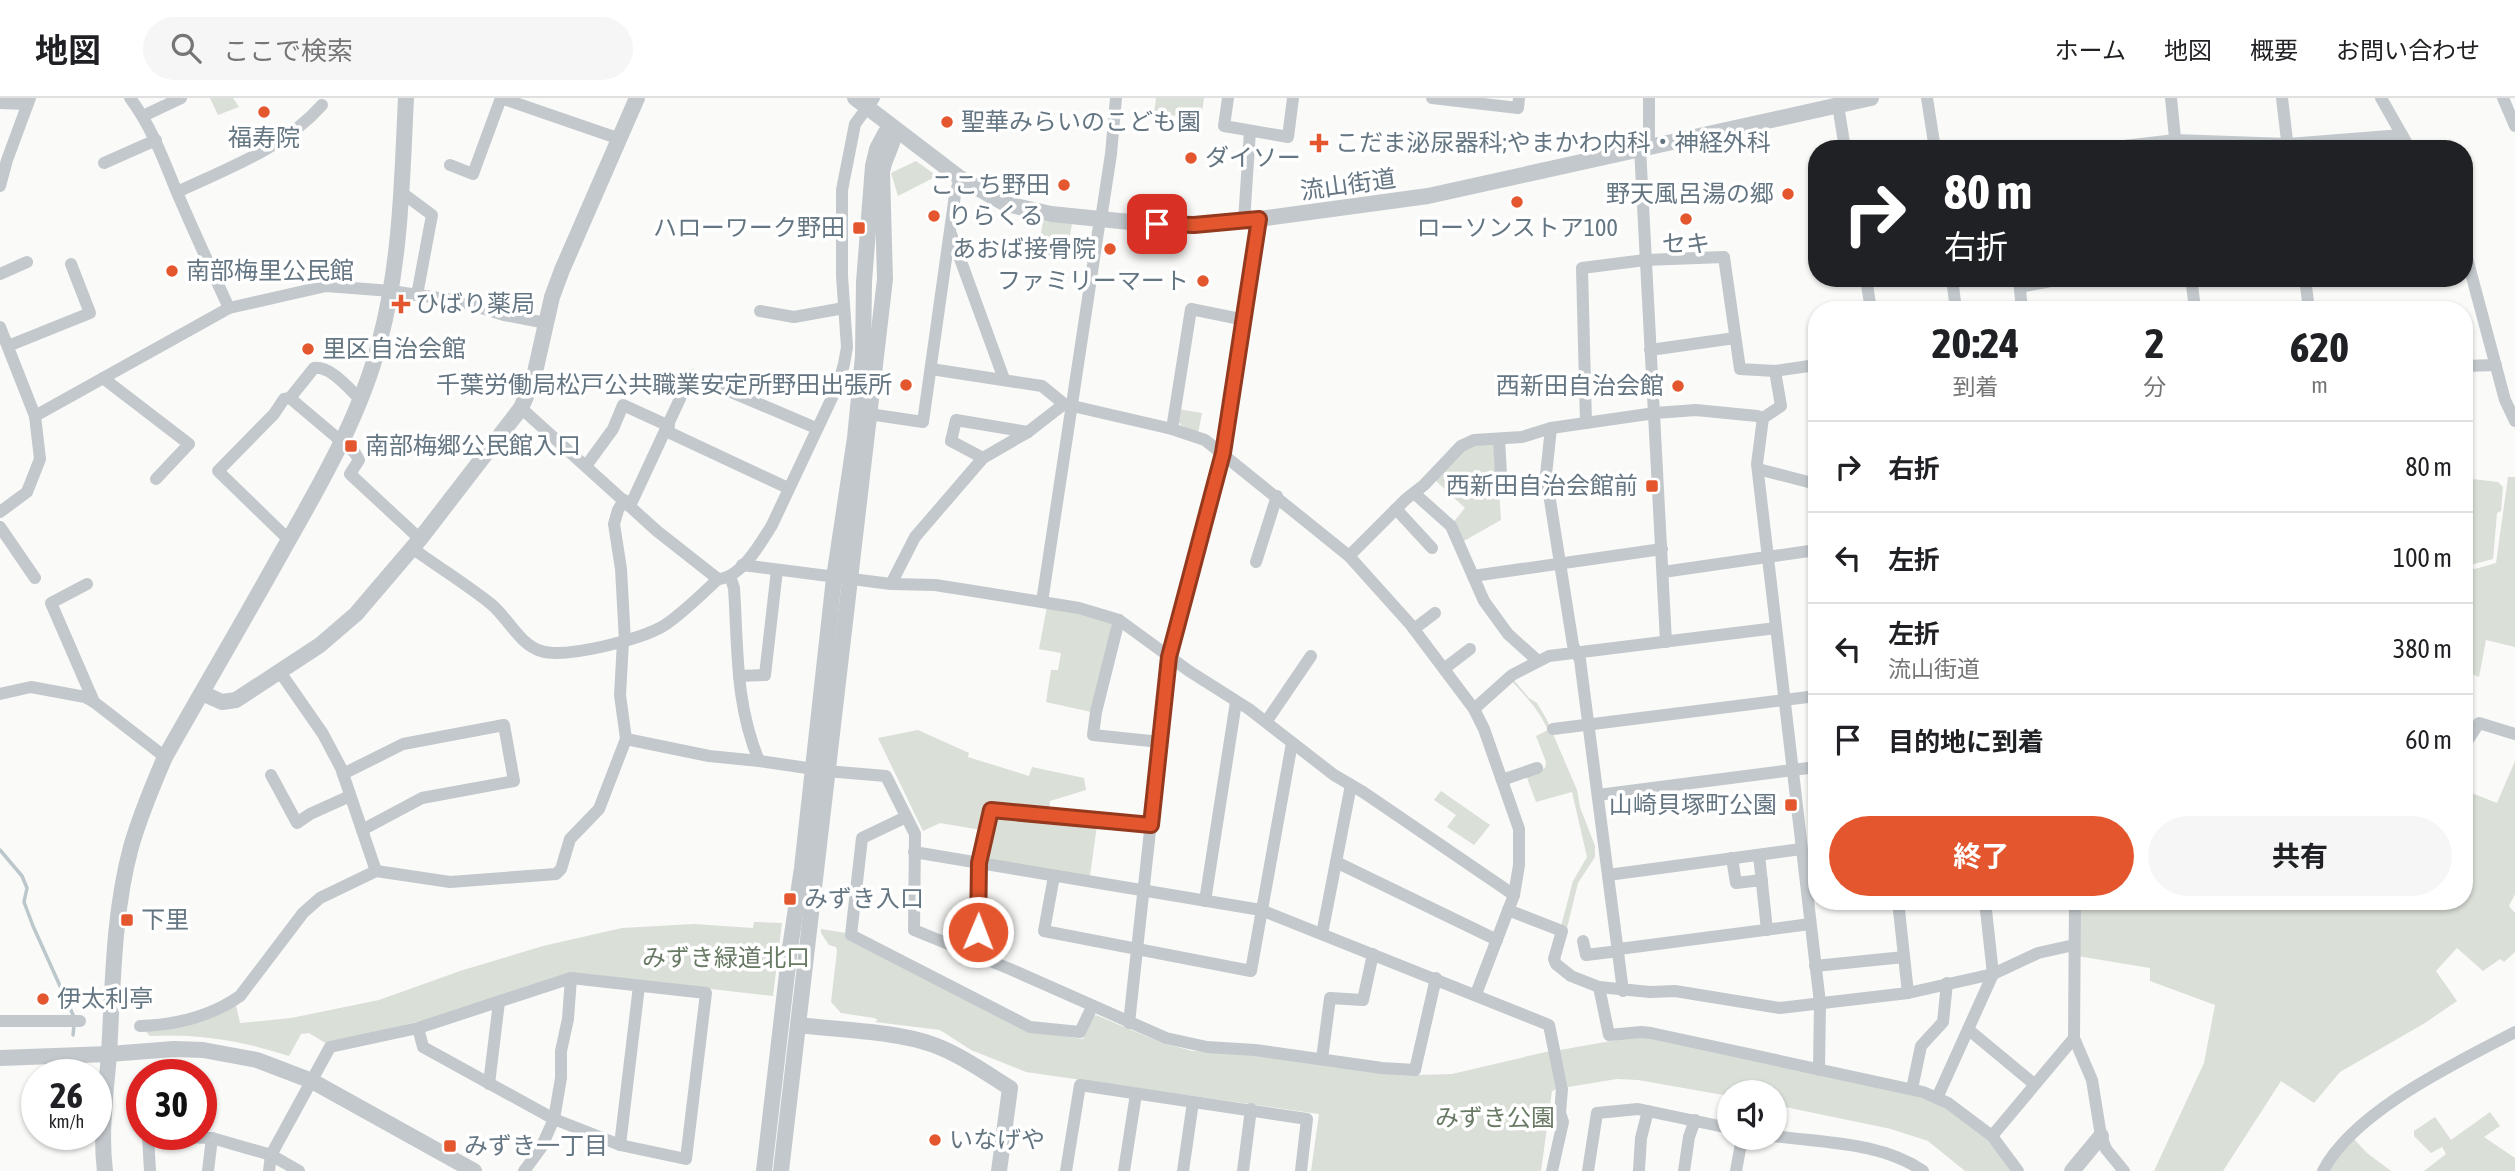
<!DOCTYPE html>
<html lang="ja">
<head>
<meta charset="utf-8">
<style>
	body { margin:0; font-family:"Asap Condensed","Noto Sans JP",sans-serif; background:#f6f6f6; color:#202124; height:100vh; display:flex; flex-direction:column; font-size:26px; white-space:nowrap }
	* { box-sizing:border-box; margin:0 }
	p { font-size:23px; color:#757577 }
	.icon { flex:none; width:38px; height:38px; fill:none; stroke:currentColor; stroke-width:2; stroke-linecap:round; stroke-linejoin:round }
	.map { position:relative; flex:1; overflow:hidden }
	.drawer { position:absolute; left:1808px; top:203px; width:665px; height:609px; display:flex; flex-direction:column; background:#fff; border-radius:28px; box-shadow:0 2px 5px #0004 }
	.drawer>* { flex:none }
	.banner { position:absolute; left:1808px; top:42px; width:665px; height:147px; border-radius:28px; box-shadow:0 2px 5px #0004; background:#202124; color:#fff; overflow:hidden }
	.fabs { position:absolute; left:1717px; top:982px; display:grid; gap:14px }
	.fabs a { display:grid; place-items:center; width:70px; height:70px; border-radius:50%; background:#fff; box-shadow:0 2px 5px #0004; font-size:35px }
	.speed { position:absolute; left:21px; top:961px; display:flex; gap:14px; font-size:35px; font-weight:700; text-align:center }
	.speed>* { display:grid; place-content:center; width:91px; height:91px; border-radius:50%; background:#fff; box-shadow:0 2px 5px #0004; line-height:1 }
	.speed small { font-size:18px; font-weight:400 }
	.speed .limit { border:10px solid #d22; background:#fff; color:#111 }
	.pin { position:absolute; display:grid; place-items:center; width:60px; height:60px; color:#fff; margin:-30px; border-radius:14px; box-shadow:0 4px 10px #0006 }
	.me { position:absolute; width:77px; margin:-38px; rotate:1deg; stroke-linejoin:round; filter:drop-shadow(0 0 5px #0008) }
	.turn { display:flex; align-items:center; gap:24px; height:147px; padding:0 21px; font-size:32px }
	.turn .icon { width:91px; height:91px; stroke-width:2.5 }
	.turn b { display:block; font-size:49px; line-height:60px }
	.eta { display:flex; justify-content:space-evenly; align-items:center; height:119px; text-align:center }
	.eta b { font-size:42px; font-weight:700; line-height:49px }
	.button { display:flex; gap:14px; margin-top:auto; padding:14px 21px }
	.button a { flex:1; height:80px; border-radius:42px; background:#e4572e; color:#fff; font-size:28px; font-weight:700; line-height:80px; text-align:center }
	.button a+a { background:#f6f6f6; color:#202124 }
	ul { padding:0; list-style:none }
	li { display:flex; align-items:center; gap:21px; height:91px; padding:0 21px; border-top:2px solid #e0e0e0 }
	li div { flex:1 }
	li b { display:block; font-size:26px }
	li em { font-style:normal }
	header { display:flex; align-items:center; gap:42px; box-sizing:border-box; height:98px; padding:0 35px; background:#fff; border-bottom:2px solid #e0e0e0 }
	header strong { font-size:33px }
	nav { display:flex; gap:38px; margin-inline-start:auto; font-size:24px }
	.search { width:490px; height:63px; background:#f6f6f6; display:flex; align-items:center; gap:18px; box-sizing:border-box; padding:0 24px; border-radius:38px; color:#757577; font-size:26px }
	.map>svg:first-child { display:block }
	.green { fill:#dadfd7 }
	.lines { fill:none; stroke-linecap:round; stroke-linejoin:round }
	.stream { stroke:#bbc7cb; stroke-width:3.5 }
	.minor { stroke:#c3c8cc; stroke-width:12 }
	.tertiary { stroke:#c3c8cc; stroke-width:16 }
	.route-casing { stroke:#94391e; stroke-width:18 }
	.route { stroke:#e4572e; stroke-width:12 }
	.poi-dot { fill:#e4572e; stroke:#fff; stroke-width:2.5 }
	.labels { text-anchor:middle; stroke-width:7; stroke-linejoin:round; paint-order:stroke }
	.poi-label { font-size:24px; fill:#657683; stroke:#fff; text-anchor:start }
	.street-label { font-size:24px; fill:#657683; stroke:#fff }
	.park-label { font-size:24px; fill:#687a64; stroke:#fff }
</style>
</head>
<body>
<header>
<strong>地図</strong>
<div class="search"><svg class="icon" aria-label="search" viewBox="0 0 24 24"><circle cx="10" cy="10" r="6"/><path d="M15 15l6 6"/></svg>ここで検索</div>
<nav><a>ホーム</a><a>地図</a><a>概要</a><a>お問い合わせ</a></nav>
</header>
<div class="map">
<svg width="2515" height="1073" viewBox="0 0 2515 1073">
	<rect width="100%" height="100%" fill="#fafaf8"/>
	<g class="green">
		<path d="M210,0H233L239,9L218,17Z"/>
		<path d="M1156,0H1204L1201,21L1154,15Z"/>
		<path d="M916,63L937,78L898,98L891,75Z"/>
		<path d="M1043,123L1072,126L1065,164L1037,161Z"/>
		<path d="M1178,311L1202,315L1198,336C1183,327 1176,330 1178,311Z"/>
		<path d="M1496,345L1501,422L1462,444L1452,426L1465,410L1433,380L1464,347Z"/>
		<path d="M2508,379H2515V549L2486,542L2479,579L2468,574L2469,562L2464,549V471H2475L2496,465Z"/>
		<path d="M2464,380L2498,384L2503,389L2501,413L2497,415L2493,461L2470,467L2464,466Z"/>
		<path d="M1047,508L1097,519L1112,526L1091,614L1046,604L1051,572H1058L1061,555L1039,551Z"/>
		<path d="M1513,581L1529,600L1537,605L1547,622L1577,692L1580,709L1595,748V759L1578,785L1567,830L1561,828L1573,783L1587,759L1572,694L1536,704L1526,677L1545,670L1546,664L1536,638L1548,632C1537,608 1527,601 1511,582Z"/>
		<path d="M918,632L969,655L968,659L1029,678L1032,669L1084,680L1086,692L1050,703L1049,713L987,707L981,732L940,725L923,733L878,640Z"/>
		<path d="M2515,663V796L2509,808L2515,815V854L2504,864L2500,861L2483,873L2457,850L2436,873L2457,903L2425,925L2340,974L2314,1005L2281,983L2223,1073H2154L2204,965L2215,907L2150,883V870L2077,858L2080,803H2464V692L2497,705Z"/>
		<path d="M1441,693L1490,727L1474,747L1447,729L1456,717L1434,702Z"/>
		<path d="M997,718L1097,727L1090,778L987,762L985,758L994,720Z"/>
		<path d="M754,824L782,825L773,898L570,875L424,922L327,946L309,935L301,936L289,958C243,943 198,935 150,938L143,931L236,907L240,925L291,920L379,902L460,873L543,848L622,830L694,826L753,830Z"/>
		<path d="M821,831L846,835V841L1028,933L1083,941L1092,919L1096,917L1160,944L1192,953L1240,955L1384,975L1419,977L1452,976L1550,953L1558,991L1552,993L1541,1073H1311L1319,1016L1026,974L971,952L940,932L875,924L878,922L874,920L841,915L831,904L837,853L836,849L829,847L821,835Z"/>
		<path d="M1639,938L1908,994L1944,1009L1986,1040L2012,1073H1965L1928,1043L1891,1031L1775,1007L1774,994H1729V998L1638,982L1617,981L1568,989L1560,952Z"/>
		<path d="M2490,1014L2500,1028L2484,1039L2515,1060V1073H2424L2446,1056L2442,1049L2431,1055L2414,1038V1033L2435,1019L2451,1042Z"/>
		<path d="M2353,1040L2367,1055L2391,1073H2326Z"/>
	</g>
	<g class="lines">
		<g class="stream">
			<path d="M0,752L22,778L27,790L24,804L33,828L74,919"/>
			<path d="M73,937L74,927"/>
		</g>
		<g class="minor">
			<path d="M130,0C151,28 163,60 176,92C193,132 211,171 229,210"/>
			<path d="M1228,0L1224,28L1288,39L1293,0"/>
			<path d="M1432,0L1518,10L1519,0"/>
			<path d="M1649,0V48"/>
			<path d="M1927,0L1935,51"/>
			<path d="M2171,0L2176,50"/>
			<path d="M2282,0L2288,51"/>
			<path d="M2381,0L2410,51"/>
			<path d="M2503,0L2515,28"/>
			<path d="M0,5L27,6"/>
			<path d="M1838,7L1845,51"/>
			<path d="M143,18L181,0"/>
			<path d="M1640,50L1666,544"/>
			<path d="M2099,51L2175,42L2288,46L2402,37"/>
			<path d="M104,65L156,42"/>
			<path d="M450,67L473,76L501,0L620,41"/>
			<path d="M0,88L7,62L30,0"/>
			<path d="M177,94C228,70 284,50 322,7"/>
			<path d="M401,94L432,117L417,197"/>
			<path d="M1101,121L1111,56L1116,0"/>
			<path d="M1244,123L1250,33"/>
			<path d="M951,136L1004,281"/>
			<path d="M2464,149L2505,302L2515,323"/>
			<path d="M0,176L27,164"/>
			<path d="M1866,180L1871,212"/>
			<path d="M1952,180L1956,212"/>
			<path d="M2144,180H2164"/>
			<path d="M2191,180L2195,210L2197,212"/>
			<path d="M2305,180L2309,212"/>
			<path d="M2019,181L2022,212"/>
			<path d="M2020,189L2066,180"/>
			<path d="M760,213L794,219L844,210"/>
			<path d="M0,229L35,318L40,361L27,394L0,414"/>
			<path d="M8,248L90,215L71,166"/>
			<path d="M1650,252L1735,240"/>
			<path d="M1816,267L1775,273L1781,308L1763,320L1757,366L1820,905L1819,972"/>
			<path d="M2464,268L2496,267"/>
			<path d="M931,271L1042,288L1064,306L1172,331L1205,342L1349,458L1410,526L1474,611L1484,631L1519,731V767L1514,797L1476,896"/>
			<path d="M103,280L189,346L156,381"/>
			<path d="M290,300L314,270C331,268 348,290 360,301"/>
			<path d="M521,310L657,433L718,481C741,480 761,445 772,427L838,287L844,266L847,249L842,178V92L855,26L874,0"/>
			<path d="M869,316L923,324L955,97L960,80"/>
			<path d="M35,318L229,210L326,188L391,193L459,203L504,217L546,225"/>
			<path d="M1586,325L1582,170L1645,162L1724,159L1740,271L1775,273"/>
			<path d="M1551,330L1546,377L1573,547L1580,562L1623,893"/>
			<path d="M1172,331L1191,211L1245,222"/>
			<path d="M666,333L788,390"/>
			<path d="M1499,341L1502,393"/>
			<path d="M983,360L951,343L956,322L1028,334"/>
			<path d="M586,368L613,331L623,307L669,328"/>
			<path d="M1758,371L1816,386"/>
			<path d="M1414,395L1451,428L1484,503L1508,536L1538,563"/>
			<path d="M624,402L618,412L614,426L621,471L625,543"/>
			<path d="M630,408L691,277L816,330"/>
			<path d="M1396,411L1432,450"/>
			<path d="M0,429L35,480"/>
			<path d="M289,442L218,373L274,316L284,301L290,300L355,355L359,362L350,376L420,441"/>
			<path d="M412,450C438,469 466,486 491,506C508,520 519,546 541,553C566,561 643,541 665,527C684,514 701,497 718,481"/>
			<path d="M1349,458L1406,401L1424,387L1461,348L1474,342L1522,339L1551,330L1655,315L1696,312L1757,318L1763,320"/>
			<path d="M1256,464L1277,398"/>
			<path d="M742,467L891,486L935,487L967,492L1079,510L1119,522L1189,573L1249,611L1334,677L1363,694L1514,797"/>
			<path d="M1663,474L1816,452"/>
			<path d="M730,478L734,490C738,551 735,605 759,663L814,671"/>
			<path d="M1473,478L1662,451"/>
			<path d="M87,486L51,505L94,604L165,659"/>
			<path d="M891,486L915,439L983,360L1028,334L1064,306"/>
			<path d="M1042,504L1100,121"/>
			<path d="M1119,522L1096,614L1093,637L1160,644"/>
			<path d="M1414,531L1435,515"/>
			<path d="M1445,570L1470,551"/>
			<path d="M280,574L323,636L341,670L376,773"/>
			<path d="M739,578L765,577L777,472"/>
			<path d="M0,596L31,589L85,599L94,604"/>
			<path d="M1474,611L1512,577L1549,558L1776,530"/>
			<path d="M1266,624L1311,558"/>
			<path d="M1553,631L1816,598"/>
			<path d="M626,641L709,658L759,663"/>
			<path d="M2464,648L2479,625L2515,636"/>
			<path d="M826,673L886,678L915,736L914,832L1010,871L1166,940L1207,949L1255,952L1382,970L1415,972L1436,880"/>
			<path d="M343,676L403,646L504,627L514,683L422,700L362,732"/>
			<path d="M271,677L297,725L310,716L350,698"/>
			<path d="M1502,682L1537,670"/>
			<path d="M1598,697L1816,669"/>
			<path d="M906,719L862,740L851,837L1030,929L1080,934L1092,909"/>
			<path d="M914,754L1261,812L1549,927L1562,991L1560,1015L1563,1024L1552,1073"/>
			<path d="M1759,757L1767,832"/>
			<path d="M1732,760L1736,785L1762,782"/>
			<path d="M1336,764L1497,842"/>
			<path d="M1608,777L1801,751"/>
			<path d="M1054,778L1044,833L1251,873L1292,645"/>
			<path d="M1205,803L1236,604"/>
			<path d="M1898,803L1908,895"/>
			<path d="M2075,803L2074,940L2092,982L2101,1038L2106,1051L2124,1073"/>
			<path d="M1508,812L1562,833L1554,861L1556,866L1571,878L1599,889L1650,894L1675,893L1780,910L1908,895L1993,876L2038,855L2074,847"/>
			<path d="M1322,836L1351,687"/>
			<path d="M1583,843L1586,857L1619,853"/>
			<path d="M1619,851L1810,826"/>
			<path d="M978,858L979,765L991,712L1151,727"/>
			<path d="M1815,868L1904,859"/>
			<path d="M1599,889L1609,937L1641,934L1651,935L1923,994L1948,1005L1992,1038L2018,1073"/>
			<path d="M0,923H80"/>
			<path d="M1129,925L1169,559L1223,355L1259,121"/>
			<path d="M140,928C176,927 210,919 240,898L303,815L320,800L376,773L450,784L556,776L561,771L570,741L599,711L626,641L620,597L623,544"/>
			<path d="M1969,932L2034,986"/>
			<path d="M1322,961L1330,900L1363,902L1373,856"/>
			<path d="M489,986L499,904"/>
			<path d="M1912,991L1921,948L1943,924L1947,885"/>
			<path d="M1937,1000L1993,876L1985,803"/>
			<path d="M1774,1038C1824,1045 1881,1044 1923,1073"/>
			<path d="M1992,1038L2074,940"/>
			<path d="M620,1047L639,888"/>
			<path d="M1639,1072L1641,1040L1648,1013"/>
			<path d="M150,1073L148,1038L212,1040L271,1057L299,1073"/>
			<path d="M208,1073L212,1040"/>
			<path d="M269,1073L271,1057L330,949L418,930L571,880L706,895L686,1061L620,1047L554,1021L423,949L418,930"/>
			<path d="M524,1073L541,1050L554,1021L561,980V953L568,921L571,880"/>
			<path d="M1066,1073L1080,987L1307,1021L1301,1073"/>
			<path d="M1124,1073L1136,996"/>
			<path d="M1183,1073L1193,1004"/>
			<path d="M1243,1073L1251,1011"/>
			<path d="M1588,1073L1597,1015L1638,1011L1729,1030"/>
			<path d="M1684,1073L1689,1039L1695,1022"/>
			<path d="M1736,1073L1742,1040"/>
			<path d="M2323,1073C2354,1013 2456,965 2515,934"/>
		</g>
		<g class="tertiary">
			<path d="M855,0L960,80L1006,106L1051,116L1130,124L1194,127L1259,121L1428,98L1871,0"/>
			<path d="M202,595L222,604L236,602L320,547L356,516L420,441L521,310L533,283L552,199L562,172L637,0"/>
			<path d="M798,927C839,932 896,933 934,947C961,957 986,975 1010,990L999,1073"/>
			<path d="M0,960L109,956L174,951L203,952L257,962L312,983L474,1073"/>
			<path d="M105,1073C100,1034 106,995 109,956C113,887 113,816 131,749C140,718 152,689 165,659C204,590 244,522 283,452C321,385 361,317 380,242C401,162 402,81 406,0"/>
			<path d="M764,1073L790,850L802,770L834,480L855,340L863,258L864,184L873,68L877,51L886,34L895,32"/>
			<path d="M781,1073L885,181L882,74C884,59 894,47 895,32"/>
			<path d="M2072,1073L2101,1038"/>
		</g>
	</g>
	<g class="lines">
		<defs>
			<path id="route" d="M978,834L979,765L991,712L1151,727L1169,559L1223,355L1259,121L1194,127L1157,126"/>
		</defs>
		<use href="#route" class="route-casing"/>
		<use href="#route" class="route"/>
	</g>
	<g class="poi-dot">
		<circle cx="264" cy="14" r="7"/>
		<circle cx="947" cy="24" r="7"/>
		<path d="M1315.5 34.5h7v7h7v7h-7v7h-7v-7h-7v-7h7z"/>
		<circle cx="1191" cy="60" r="7"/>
		<circle cx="1064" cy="87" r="7"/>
		<circle cx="1788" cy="96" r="7"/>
		<circle cx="1517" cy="104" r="7"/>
		<circle cx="934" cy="118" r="7"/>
		<circle cx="1686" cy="121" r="7"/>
		<rect x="852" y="123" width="14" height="14" rx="3.5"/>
		<circle cx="1110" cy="151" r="7"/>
		<circle cx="172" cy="173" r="7"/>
		<circle cx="1203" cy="183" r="7"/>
		<path d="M397.5 195.5h7v7h7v7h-7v7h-7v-7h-7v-7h7z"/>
		<circle cx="308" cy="251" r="7"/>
		<circle cx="906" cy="287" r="7"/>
		<circle cx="1678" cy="288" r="7"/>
		<rect x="344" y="341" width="14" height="14" rx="3.5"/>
		<rect x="1645" y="381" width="14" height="14" rx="3.5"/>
		<rect x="1784" y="700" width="14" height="14" rx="3.5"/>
		<rect x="783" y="794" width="14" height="14" rx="3.5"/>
		<rect x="120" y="815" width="14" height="14" rx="3.5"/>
		<circle cx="43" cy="901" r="7"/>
		<circle cx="935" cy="1042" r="7"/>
		<rect x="443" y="1041" width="14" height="14" rx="3.5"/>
	</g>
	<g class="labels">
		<g class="poi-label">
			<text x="961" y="32">聖華みらいのこども園</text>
			<text x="264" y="48" text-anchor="middle">福寿院</text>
			<text x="1335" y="53">こだま泌尿器科;やまかわ内科・神経外科</text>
			<text x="1205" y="68">ダイソー</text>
			<text x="1050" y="95" text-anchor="end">ここち野田</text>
			<text x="1774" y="104" text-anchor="end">野天風呂湯の郷</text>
			<text x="948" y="126">りらくる</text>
			<text x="845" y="138" text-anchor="end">ハローワーク野田</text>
			<text x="1517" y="138" text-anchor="middle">ローソンストア100</text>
			<text x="1686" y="154" text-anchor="middle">セキ</text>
			<text x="1096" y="159" text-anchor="end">あおば接骨院</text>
			<text x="186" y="181">南部梅里公民館</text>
			<text x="1189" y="191" text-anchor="end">ファミリーマート</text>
			<text x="415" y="214">ひばり薬局</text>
			<text x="322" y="259">里区自治会館</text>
			<text x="892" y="295" text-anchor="end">千葉労働局松戸公共職業安定所野田出張所</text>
			<text x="1664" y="296" text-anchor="end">西新田自治会館</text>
			<text x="365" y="356">南部梅郷公民館入口</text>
			<text x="1638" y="396" text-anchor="end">西新田自治会館前</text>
			<text x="1777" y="715" text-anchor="end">山崎貝塚町公園</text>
			<text x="804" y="809">みずき入口</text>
			<text x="141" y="830">下里</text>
			<text x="57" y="909">伊太利亭</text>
			<text x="949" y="1050">いなげや</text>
			<text x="464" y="1056">みずき一丁目</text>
		</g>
		<g class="street-label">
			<text transform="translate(1348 87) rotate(-8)" y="8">流山街道</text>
		</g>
		<g class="park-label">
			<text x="726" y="868">みずき緑道北口</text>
			<text x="1495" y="1028">みずき公園</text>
		</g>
	</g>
</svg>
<div class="fabs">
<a><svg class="icon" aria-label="sound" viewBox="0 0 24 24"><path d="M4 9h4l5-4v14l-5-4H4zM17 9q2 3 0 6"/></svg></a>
</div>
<div class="speed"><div>26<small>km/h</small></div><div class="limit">30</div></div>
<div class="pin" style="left:1157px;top:126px;background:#d93025"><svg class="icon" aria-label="arrive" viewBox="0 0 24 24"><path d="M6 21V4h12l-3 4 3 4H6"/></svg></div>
<svg class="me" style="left:978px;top:834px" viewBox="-20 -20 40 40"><circle r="17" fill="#e4572e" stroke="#fff" stroke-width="3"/><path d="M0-11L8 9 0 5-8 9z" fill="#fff"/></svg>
<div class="banner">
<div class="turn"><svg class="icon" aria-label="right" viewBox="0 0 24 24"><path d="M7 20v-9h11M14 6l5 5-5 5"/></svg><div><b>80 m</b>右折</div></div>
</div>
<section class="drawer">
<div class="eta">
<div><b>20:24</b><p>到着</p></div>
<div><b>2</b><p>分</p></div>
<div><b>620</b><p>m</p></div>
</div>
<ul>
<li><svg class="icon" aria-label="right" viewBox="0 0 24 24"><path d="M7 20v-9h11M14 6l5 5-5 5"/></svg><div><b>右折</b></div><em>80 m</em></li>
<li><svg class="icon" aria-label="left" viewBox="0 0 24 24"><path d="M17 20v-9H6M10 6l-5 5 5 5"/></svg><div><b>左折</b></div><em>100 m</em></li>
<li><svg class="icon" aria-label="left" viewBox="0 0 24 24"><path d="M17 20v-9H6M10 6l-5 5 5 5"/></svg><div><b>左折</b><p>流山街道</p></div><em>380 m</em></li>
<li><svg class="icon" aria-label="arrive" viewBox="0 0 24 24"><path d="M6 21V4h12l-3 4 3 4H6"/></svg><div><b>目的地に到着</b></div><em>60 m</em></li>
</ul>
<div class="button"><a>終了</a><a>共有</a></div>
</section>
</div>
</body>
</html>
